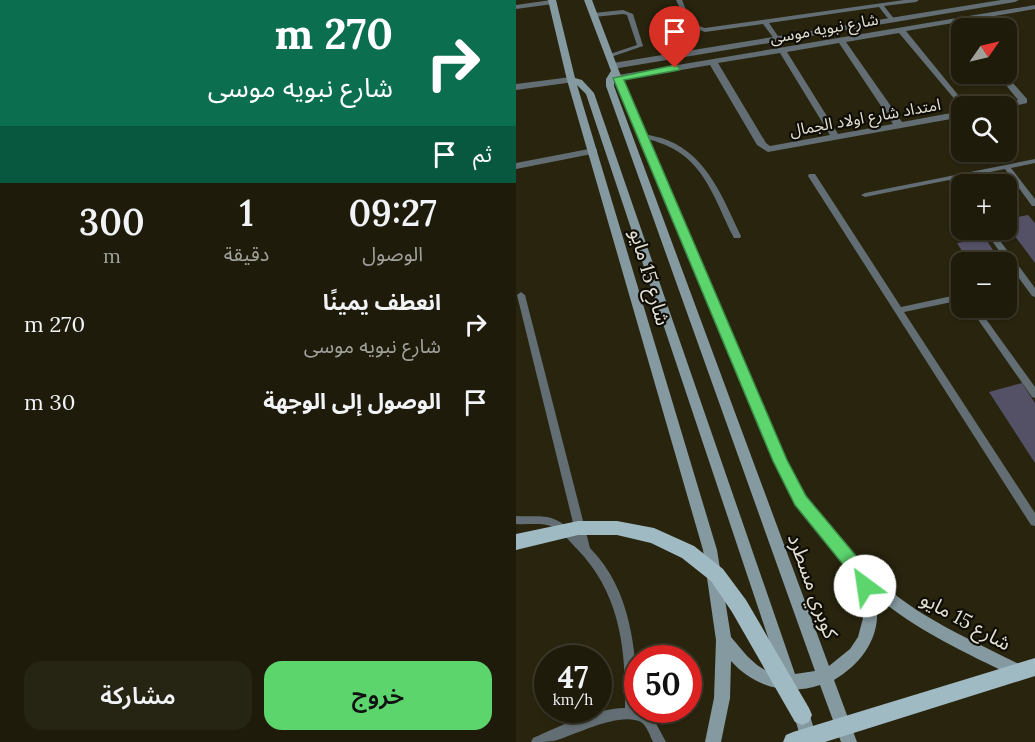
<!DOCTYPE html>
<html lang="ar">
<head>
<meta charset="utf-8">
<style>
	body { margin:0; font-family:Lora,"Noto Sans Arabic",serif; background:#262413; color:#f1f3f6; direction:rtl; height:100vh; display:flex; flex-direction:column; font-size:22px; white-space:nowrap }
	* { box-sizing:border-box; margin:0 }
	p { font-size:20px; color:#a1a19c }
	.icon { flex:none; width:33px; height:33px; fill:none; stroke:currentColor; stroke-width:2; stroke-linecap:round; stroke-linejoin:round }
	.map { position:relative; flex:1; overflow:hidden; direction:ltr }
	.panel { display:flex; flex-direction:column; background:#1e1b0a; width:516px }
	.panel>* { flex:none }
	.top-card { background:#0b6e4f; color:#fff; overflow:hidden }
	.needle { width:39px; rotate:56deg }
	.buttons { position:absolute; left:435px; top:18px; display:grid; gap:12px }
	.buttons a { display:grid; place-items:center; width:66px; height:66px; border-radius:12px; background:#1e1b0a; box-shadow:0 2px 4px #0004,0 0 0 2px #3c392b; font-size:30px }
	.speed { position:absolute; left:18px; top:645px; display:flex; gap:12px; font-size:30px; font-weight:700; text-align:center }
	.speed>* { display:grid; place-content:center; width:78px; height:78px; border-radius:50%; background:#1e1b0a; box-shadow:0 2px 4px #0004,0 0 0 2px #3c392b; line-height:1 }
	.speed small { font-size:15px; font-weight:400 }
	.speed .limit { border:9px solid #d22; background:#fff; color:#111 }
	.pin { position:absolute; display:grid; place-items:center; width:51px; height:51px; color:#fff; margin:-62px -26px; border-radius:50% 50% 50% 0; rotate:-45deg; box-shadow:0 0 6px #0007 }
	.pin .icon { rotate:45deg }
	.me { position:absolute; width:66px; margin:-33px; rotate:329deg; stroke-linejoin:round; filter:drop-shadow(0 0 4px #0008) }
	.turn { display:flex; align-items:center; gap:21px; height:126px; padding:0 24px; font-size:27px }
	.turn .icon { width:78px; height:78px; stroke-width:2.5 }
	.turn b { display:block; font-size:42px; line-height:51px }
	.then { display:flex; align-items:center; height:57px; padding:0 24px; background:#0003; gap:12px; font-size:22px }
	.eta { display:flex; justify-content:space-evenly; align-items:center; height:102px; text-align:center }
	.eta b { font-size:36px; font-weight:600; line-height:42px }
	.primary-button { display:flex; gap:12px; margin-top:auto; padding:12px 24px }
	.primary-button a { flex:1; height:69px; border-radius:18px; background:#5cd56d; color:#111; font-size:24px; font-weight:600; line-height:69px; text-align:center }
	.primary-button a+a { background:#262413; color:#f1f3f6 }
	ul { padding:0; list-style:none }
	li { display:flex; align-items:center; gap:18px; height:78px; padding:0 24px }
	li div { flex:1 }
	li b { display:block; font-size:22px }
	li em { font-style:normal }
	main { display:flex; flex:1; min-height:0 }
	.map>svg:first-child { display:block }
	.building { fill:#545167 }
	.lines { fill:none; stroke-linecap:round; stroke-linejoin:round }
	.service { fill:#626e73; fill-rule:evenodd }
	.minor { fill:#626e73; fill-rule:evenodd }
	.secondary { fill:#8599a0; fill-rule:evenodd }
	.primary { fill:#a0bac3; fill-rule:evenodd }
	.route { fill:#5cd56d; stroke:#3c8a47; stroke-width:1.5 }
	.labels { text-anchor:middle; stroke-width:4.5; stroke-linejoin:round; paint-order:stroke }
	.far-street-label { font-size:16px; fill:#e3e1d4; stroke:#0f0d05 }
	.street-label { font-size:20px; fill:#e3e1d4; stroke:#0f0d05 }
</style>
</head>
<body>
<main>
<div class="map">
<svg width="519" height="742" viewBox="0 0 519 742">
	<rect width="100%" height="100%" fill="#28240e"/>
	<g class="building">
		<path d="M512,215L519,223V263L490,224V219Z"/>
		<path d="M469,238L485,262H453L441,243Z"/>
		<path d="M506,383L519,403V463L473,392Z"/>
	</g>
	<g class="lines">
		<g class="service">
			<path d="M160,0H166L176,24L189,28L388,0H403L400,2L368,6L379,20L376,22L374,21L363,7L253,23L264,39L261,41L259,40L247,24L189,32L172,26Z"/>
			<path d="M107,10L117,14L127,46L95,57H91V55L121,45L111,15L107,14L78,17L75,15L78,13Z"/>
			<path d="M128,134C136,136 144,137 151,140C192,156 207,199 225,236L224,238H218C202,208 192,170 161,151C150,144 138,141 126,137L125,136Z"/>
			<path d="M519,159V163L495,168L519,199V206H516L489,169L439,179L446,187V195H443L433,180L349,197L345,195L349,193Z"/>
			<path d="M293,174H299L385,307L436,296L446,298V304L436,302L388,312L519,513V526L515,525L292,176Z"/>
			<path d="M468,230H476L519,288V297L516,296Z"/>
			<path d="M5,292L9,295L74,548C116,590 121,654 121,709L136,716L150,742H137C134,736 131,726 125,722C104,711 59,735 38,741C31,742 22,742 15,742L17,738C45,726 77,709 109,708C110,649 104,593 61,549C54,542 46,531 37,527C27,522 11,525 0,524V516C31,517 36,512 60,535L1,295Z"/>
			<path d="M454,308H462L519,387V398L516,397Z"/>
		</g>
		<g class="minor">
			<path d="M35,0L41,2L37,4L0,9V5Z"/>
			<path d="M485,0H503L499,2L97,69L93,66L97,63Z"/>
			<path d="M519,5V9L390,31L451,106H446V108L383,33L330,42L386,122L446,111V117L252,152L241,145L194,65L102,81L98,78L102,75ZM323,43L377,124L322,134L271,52ZM264,53L314,135L254,146L250,143L202,63Z"/>
			<path d="M481,74H489L511,99V103L490,108L483,106L484,104L502,100Z"/>
			<path d="M55,77L58,78V82L0,90V84Z"/>
			<path d="M78,148L81,149V153L0,169V163Z"/>
		</g>
		<g class="secondary">
			<path d="M32,0H40L59,78L66,80L78,93L279,674L299,671L90,86V79L95,71L68,0H76L103,71L266,452C298,517 345,575 407,614C440,634 475,650 509,667L512,672L509,677L504,680L499,677C450,653 401,631 359,595C368,632 349,662 318,680L341,742H325L304,685C272,696 238,687 215,661L214,698L205,742H189L198,698L200,640L187,550L51,80ZM98,80L264,475L293,522L339,576L344,592L347,618L342,637L334,649L313,666L98,86ZM61,85L70,94L264,673L249,670L241,665L231,656L215,637L201,550Z"/>
			<path d="M284,701L290,703L302,742H286L276,709L278,703Z"/>
		</g>
		<g class="primary">
			<path d="M62,521H101L138,528L178,546L207,569L230,600L293,708L296,715L293,722L286,725L279,722L216,612L195,581L166,558L135,543L101,535H62L0,550V534Z"/>
			<path d="M519,658V676L309,742H267L270,735L277,732Z"/>
		</g>
	</g>
	<path class="route" d="M159,65L164,68L163,70L108,80L271,460L290,496L351,569L358,586L355,592L349,594L344,592L338,578L279,505L257,461L97,78Z"/>
	<g class="labels">
		<g class="far-street-label">
			<text transform="translate(308 28) rotate(-10)" y="6">شارع نبويه موسى</text>
			<text transform="translate(349 117) rotate(-10)" y="6">امتداد شارع اولاد الجمال</text>
		</g>
		<g class="street-label">
			<text transform="translate(134 277) rotate(74)" y="7">شارع 15 مايو</text>
			<text transform="translate(297 586) rotate(70)" y="7">كوبري مسطرد</text>
			<text transform="translate(450 621) rotate(29)" y="7">شارع 15 مايو</text>
		</g>
	</g>
</svg>
<div class="buttons">
<a><svg class="needle" viewBox="-14 -14 28 28"><path d="M0-13l5 13h-10z" fill="#e53935"/><path d="M0 13l5-13h-10z" fill="#a1a19c"/></svg></a>
<a><svg class="icon" aria-label="search" viewBox="0 0 24 24"><circle cx="10" cy="10" r="6"/><path d="M15 15l6 6"/></svg></a>
<a>+</a>
<a>−</a>
</div>
<div class="speed"><div>47<small>km/h</small></div><div class="limit">50</div></div>
<div class="pin" style="left:159px;top:68px;background:#d93025"><svg class="icon" aria-label="arrive" viewBox="0 0 24 24"><path d="M6 21V4h12l-3 4 3 4H6"/></svg></div>
<svg class="me" style="left:349px;top:586px" viewBox="-20 -20 40 40"><circle r="19" fill="#fff"/><path d="M0-13L10 11 0 6-10 11z" fill="#5cd56d"/></svg>
</div>
<section class="panel">
<div class="top-card">
<div class="turn"><svg class="icon" aria-label="right" viewBox="0 0 24 24"><path d="M7 20v-9h11M14 6l5 5-5 5"/></svg><div><b>270 m</b>شارع نبويه موسى</div></div>
<div class="then">ثم<svg class="icon" aria-label="arrive" viewBox="0 0 24 24"><path d="M6 21V4h12l-3 4 3 4H6"/></svg></div>
</div>
<div class="eta">
<div><b>09:27</b><p>الوصول</p></div>
<div><b>1</b><p>دقيقة</p></div>
<div><b>300</b><p>m</p></div>
</div>
<ul>
<li><svg class="icon" aria-label="right" viewBox="0 0 24 24"><path d="M7 20v-9h11M14 6l5 5-5 5"/></svg><div><b>انعطف يمينًا</b><p>شارع نبويه موسى</p></div><em>270 m</em></li>
<li><svg class="icon" aria-label="arrive" viewBox="0 0 24 24"><path d="M6 21V4h12l-3 4 3 4H6"/></svg><div><b>الوصول إلى الوجهة</b></div><em>30 m</em></li>
</ul>
<div class="primary-button"><a>خروج</a><a>مشاركة</a></div>
</section>
</main>
</body>
</html>
